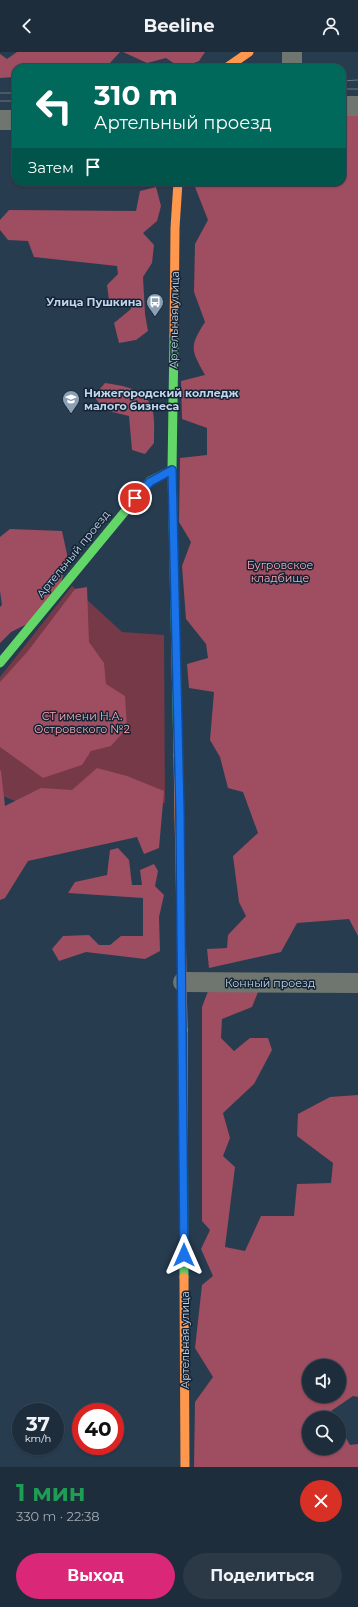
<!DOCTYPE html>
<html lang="ru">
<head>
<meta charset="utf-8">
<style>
	body { margin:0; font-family:Montserrat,sans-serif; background:#2b3947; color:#f1f3f6; height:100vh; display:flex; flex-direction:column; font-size:15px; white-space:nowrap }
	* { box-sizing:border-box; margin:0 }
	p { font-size:13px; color:#a1a8af }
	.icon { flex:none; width:22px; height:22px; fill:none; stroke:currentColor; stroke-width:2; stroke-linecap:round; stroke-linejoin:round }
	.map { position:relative; height:1415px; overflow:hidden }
	.details { display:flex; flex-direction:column; background:#1e2d3c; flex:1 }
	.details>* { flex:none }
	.top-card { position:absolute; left:12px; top:12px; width:334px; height:122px; border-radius:12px; box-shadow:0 1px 3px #0004,0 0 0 1px #3c4956; background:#00695c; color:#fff; overflow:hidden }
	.controls { position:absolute; left:302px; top:1307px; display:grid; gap:8px }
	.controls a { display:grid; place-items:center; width:44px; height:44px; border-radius:50%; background:#1e2d3c; box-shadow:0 1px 3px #0004,0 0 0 1px #3c4956; font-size:20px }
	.speed { position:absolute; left:12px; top:1351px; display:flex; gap:8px; font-size:20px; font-weight:700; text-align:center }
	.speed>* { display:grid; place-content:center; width:52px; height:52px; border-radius:50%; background:#1e2d3c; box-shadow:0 1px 3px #0004,0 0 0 1px #3c4956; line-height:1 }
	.speed small { font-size:10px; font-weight:400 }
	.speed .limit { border:6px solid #d22; background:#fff; color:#111 }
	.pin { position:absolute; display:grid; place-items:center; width:34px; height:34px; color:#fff; margin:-17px; border:2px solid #fff; border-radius:50%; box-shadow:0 1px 4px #0007 }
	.me { position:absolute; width:44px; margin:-22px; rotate:0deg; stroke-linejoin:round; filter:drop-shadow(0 0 3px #0008) }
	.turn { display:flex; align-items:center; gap:14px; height:84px; padding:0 16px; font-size:18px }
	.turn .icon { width:52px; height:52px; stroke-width:2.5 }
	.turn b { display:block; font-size:28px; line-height:34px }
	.then { display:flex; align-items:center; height:38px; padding:0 16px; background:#0003; gap:8px; font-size:15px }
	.round { display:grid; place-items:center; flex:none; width:42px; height:42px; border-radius:21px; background:#2b3947 }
	.headline { display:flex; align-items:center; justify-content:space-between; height:68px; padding:0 16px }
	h1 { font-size:24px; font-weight:700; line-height:30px; color:#1e9e55 }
	.button { display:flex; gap:8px; margin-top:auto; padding:8px 16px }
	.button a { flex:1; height:46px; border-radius:24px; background:#db2777; color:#fff; font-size:16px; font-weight:700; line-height:46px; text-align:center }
	.button a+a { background:#2b3947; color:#f1f3f6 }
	header { display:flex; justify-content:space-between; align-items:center; height:52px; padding:0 16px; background:#1e2d3c; font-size:18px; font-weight:700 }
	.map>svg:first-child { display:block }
	.green { fill:#753947 }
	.forest { fill:#9f4d60; fill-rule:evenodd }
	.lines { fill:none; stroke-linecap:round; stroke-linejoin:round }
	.street { stroke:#6e766f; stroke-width:20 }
	.fast { stroke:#63d668; stroke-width:9 }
	.slow { stroke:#ff974d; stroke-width:9 }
	.tram { stroke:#6c787a; stroke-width:1 }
	.route-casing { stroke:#114b97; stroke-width:10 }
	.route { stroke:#1a73e8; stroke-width:7 }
	.labels { text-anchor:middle; stroke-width:3; stroke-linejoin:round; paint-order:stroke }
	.poi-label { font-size:11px; font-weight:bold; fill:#c1d6ec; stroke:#132333; text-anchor:end }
	.street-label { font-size:11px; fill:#c1d6ec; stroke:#132333 }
	.park-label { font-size:11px; fill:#faaab5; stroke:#132333 }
</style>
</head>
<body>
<header><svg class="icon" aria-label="back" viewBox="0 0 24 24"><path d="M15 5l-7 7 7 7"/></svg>Beeline<svg class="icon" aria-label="person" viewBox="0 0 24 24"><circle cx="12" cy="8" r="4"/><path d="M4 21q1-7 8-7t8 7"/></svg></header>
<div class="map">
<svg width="358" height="1415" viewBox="0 0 358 1415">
	<rect width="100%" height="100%" fill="#283c50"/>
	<path class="green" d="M72,534L122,580L164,583L165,751L148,753L28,754L0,743V625Z"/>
	<g class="forest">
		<path d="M17,0H120L108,13L115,16H16V25L0,26V2L7,7Z"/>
		<path d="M123,0H205L199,9L181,16L166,6L147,11Z"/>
		<path d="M342,55L358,59V884L349,867L297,871L281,900L209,916L207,897L227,896L228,883L246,864L239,850L233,804L258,781L243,740L228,736L220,705L210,688L214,640L189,636L187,612L208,606L206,592L186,567L182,514L191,490L179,470L180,406L207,403V376L182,367L181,329L205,323C191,298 189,295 205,270L194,240L195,192L208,168L195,135L199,130H342Z"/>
		<path d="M156,135L161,154L157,169L143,181L154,193L152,211L143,225L145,262L148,279L136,288L119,291L114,271L131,257L129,248H109L107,233L118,222L117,214L34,205L28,189L8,188L0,178V168L9,158L136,159L140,139Z"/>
		<path d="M105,331C123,334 145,336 152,356C155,364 154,381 154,391L145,402L132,398L129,364L104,358L94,344Z"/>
		<path d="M10,477L62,479L68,507L60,534L29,571L11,580L0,591V555L2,553L0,539V485Z"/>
		<path d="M87,535L89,590L104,611L106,632L125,644L127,676L111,694L91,699L82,713L43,726L0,695V630L28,599L75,537Z"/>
		<path d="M97,716L127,724L164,739L159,796L144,802L137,785L28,809L5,846L0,848V718L1,719L5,754L41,736L72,738Z"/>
		<path d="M118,796L129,808L132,833H142L140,818L154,812L158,819L155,834L164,843L159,865L160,899L145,907L86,900L59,909L52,897L63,884L89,883L99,893H110L121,884H143V846L68,841L75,830L107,823L110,798Z"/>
		<path d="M210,934L260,935L252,955L222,967L221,986L234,999L250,986H268L272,998L254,1032L223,1061L230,1086L223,1104L235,1115L225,1195L245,1199L261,1164H294L297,1132L331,1131L333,1111L297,1084L298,1062L330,1045L358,1043V1345L353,1344L331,1359L335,1366H309V1396H339V1374L350,1393L358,1392V1415H194L195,1350L213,1325L195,1296L202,1233L213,1224L201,1197L210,1178L202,1169V955ZM309,1314H339V1344H309Z"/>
	</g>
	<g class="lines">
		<g class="street">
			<path d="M292,16V0"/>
			<path d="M342,54H358"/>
			<path d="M0,68H16"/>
			<path d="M183,930L358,931"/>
		</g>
		<g class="fast">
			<path d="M174,284L172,418L178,703"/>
			<path d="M0,611L150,429L172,418"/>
			<path d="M183,978L184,1225"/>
		</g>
		<g class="slow">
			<path d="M226,16L249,0"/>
			<path d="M174,284L175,176L178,130"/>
			<path d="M178,703L183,978"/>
			<path d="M184,1225L185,1415"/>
		</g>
		<g class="tram">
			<path d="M342,29L358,28"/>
			<path d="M342,37H358"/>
			<path d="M0,41H16"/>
			<path d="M0,49H16"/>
		</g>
	</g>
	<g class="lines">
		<defs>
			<path id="route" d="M135,446L150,430L172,418L180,761L184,1203"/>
		</defs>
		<use href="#route" class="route-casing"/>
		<use href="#route" class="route"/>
	</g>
	<defs>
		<symbol id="bus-pin" viewBox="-11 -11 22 30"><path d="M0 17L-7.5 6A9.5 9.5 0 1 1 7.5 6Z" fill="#8ba0b5" stroke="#132333"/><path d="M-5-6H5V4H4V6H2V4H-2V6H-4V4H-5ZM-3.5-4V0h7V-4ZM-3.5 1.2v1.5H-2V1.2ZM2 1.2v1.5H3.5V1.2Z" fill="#fff"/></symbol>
		<symbol id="university-pin" viewBox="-11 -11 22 30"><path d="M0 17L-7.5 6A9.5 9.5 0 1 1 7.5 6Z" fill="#8ba0b5" stroke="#132333"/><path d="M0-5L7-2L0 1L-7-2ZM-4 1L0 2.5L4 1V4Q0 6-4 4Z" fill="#fff"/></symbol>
	</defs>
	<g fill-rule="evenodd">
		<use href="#bus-pin" x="145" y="240" width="20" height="27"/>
		<use href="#university-pin" x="61" y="337" width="20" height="27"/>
	</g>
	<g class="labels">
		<g class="poi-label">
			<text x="142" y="254">Улица Пушкина</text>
			<text x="84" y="345" text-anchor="start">Нижегородский колледж<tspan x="84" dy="13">малого бизнеса</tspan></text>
		</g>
		<g class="street-label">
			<text transform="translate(174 268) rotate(-89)" y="4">Артельная улица</text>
			<text transform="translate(73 502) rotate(-51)" y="4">Артельный проезд</text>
			<text x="270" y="935">Конный проезд</text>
			<text transform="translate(185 1288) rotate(-90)" y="4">Артельная улица</text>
		</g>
		<g class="park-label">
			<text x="280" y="517">Бугровское<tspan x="280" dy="13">кладбище</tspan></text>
			<text x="82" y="668">СТ имени Н.А.<tspan x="82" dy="13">Островского №2</tspan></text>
		</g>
	</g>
</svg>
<div class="controls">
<a><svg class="icon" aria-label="sound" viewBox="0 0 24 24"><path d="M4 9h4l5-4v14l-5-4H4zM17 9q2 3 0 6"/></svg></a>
<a><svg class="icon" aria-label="search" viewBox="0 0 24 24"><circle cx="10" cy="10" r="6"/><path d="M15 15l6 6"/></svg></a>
</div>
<div class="speed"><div>37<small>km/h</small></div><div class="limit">40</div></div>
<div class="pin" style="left:135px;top:446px;background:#d93025"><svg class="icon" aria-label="arrive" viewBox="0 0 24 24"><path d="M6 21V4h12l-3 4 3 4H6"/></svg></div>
<svg class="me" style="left:184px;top:1203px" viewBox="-20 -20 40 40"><path d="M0-17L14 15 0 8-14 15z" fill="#1a73e8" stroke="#fff" stroke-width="4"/></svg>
<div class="top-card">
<div class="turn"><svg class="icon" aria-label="left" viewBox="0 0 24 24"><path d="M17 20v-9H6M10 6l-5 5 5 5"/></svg><div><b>310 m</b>Артельный проезд</div></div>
<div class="then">Затем<svg class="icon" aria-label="arrive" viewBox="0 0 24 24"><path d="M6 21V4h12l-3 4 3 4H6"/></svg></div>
</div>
</div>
<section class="details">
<div class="headline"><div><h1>1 мин</h1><p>330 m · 22:38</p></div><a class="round" style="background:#d93025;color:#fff"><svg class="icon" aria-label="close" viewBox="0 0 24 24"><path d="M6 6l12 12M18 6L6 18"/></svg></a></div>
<div class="button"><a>Выход</a><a>Поделиться</a></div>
</section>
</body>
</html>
